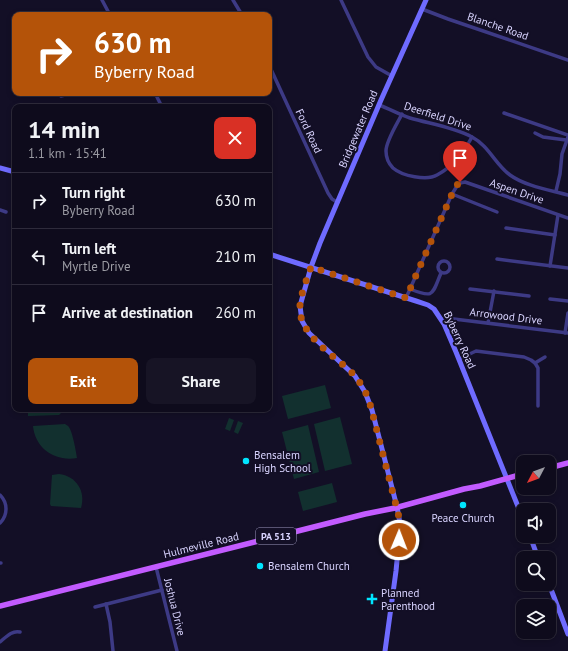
<!DOCTYPE html>
<html lang="en">
<head>
<meta charset="utf-8">
<style>
	body { margin:0; font-family:"PT Sans",sans-serif; background:#171425; color:#f1f3f6; height:100vh; display:flex; flex-direction:column; font-size:15px; white-space:nowrap }
	* { box-sizing:border-box; margin:0 }
	p { font-size:13px; color:#9b9ba3 }
	.icon { flex:none; width:22px; height:22px; fill:none; stroke:currentColor; stroke-width:2; stroke-linecap:round; stroke-linejoin:round }
	.map { position:relative; flex:1; overflow:hidden }
	.side { position:absolute; left:12px; top:104px; width:260px; height:308px; display:flex; flex-direction:column; background:#0e0b1c; border-radius:8px; box-shadow:0 2px 6px #0003,0 0 0 1px #2e2b3b }
	.side>* { flex:none }
	.hud { position:absolute; left:12px; top:12px; width:260px; height:84px; border-radius:8px; box-shadow:0 2px 6px #0003,0 0 0 1px #2e2b3b; background:#b45309; color:#fff; overflow:hidden }
	.needle { width:26px; rotate:229deg }
	.tools { position:absolute; left:516px; top:455px; display:grid; gap:8px }
	.tools a { display:grid; place-items:center; width:40px; height:40px; border-radius:8px; background:#0e0b1c; box-shadow:0 2px 6px #0003,0 0 0 1px #2e2b3b; font-size:20px }
	.pin { position:absolute; display:grid; place-items:center; width:34px; height:34px; color:#fff; margin:-41px -17px; border-radius:50% 50% 50% 0; rotate:-45deg; box-shadow:0 0 4px #0007 }
	.pin .icon { rotate:45deg }
	.me { position:absolute; width:44px; margin:-22px; rotate:1deg; stroke-linejoin:round; filter:drop-shadow(0 0 3px #0008) }
	.turn { display:flex; align-items:center; gap:14px; height:84px; padding:0 16px; font-size:18px }
	.turn .icon { width:52px; height:52px; stroke-width:2.5 }
	.turn b { display:block; font-size:28px; line-height:34px }
	.round { display:grid; place-items:center; flex:none; width:42px; height:42px; border-radius:8px; background:#171425 }
	.overview { display:flex; align-items:center; justify-content:space-between; height:68px; padding:0 16px }
	h1 { font-size:24px; font-weight:700; line-height:30px }
	.primary-button { display:flex; gap:8px; margin-top:auto; padding:8px 16px }
	.primary-button a { flex:1; height:46px; border-radius:8px; background:#b45309; color:#fff; font-size:16px; font-weight:700; line-height:46px; text-align:center }
	.primary-button a+a { background:#171425; color:#f1f3f6 }
	ul { padding:0; list-style:none }
	li { display:flex; align-items:center; gap:12px; height:56px; padding:0 16px; border-top:1px solid #2e2b3b }
	li div { flex:1 }
	li b { display:block; font-size:15px }
	li em { font-style:normal }
	.map>svg:first-child { display:block }
	.green { fill:#12302f }
	.lines { fill:none; stroke-linecap:round; stroke-linejoin:round }
	.street { stroke:#3d3a85; stroke-width:3.5 }
	.secondary { stroke:#6f6bff; stroke-width:5 }
	.primary { stroke:#c25bff; stroke-width:5.5 }
	.route { stroke:#b45309; stroke-width:7; stroke-dasharray:0 12.6 }
	.poi-dot { fill:#00e5ff; stroke:#130f26; stroke-width:1.5 }
	.labels { text-anchor:middle; stroke-width:4; stroke-linejoin:round; paint-order:stroke }
	.shield { fill:#130f26; stroke:#9e99be; stroke-width:1 }
	.shield-label { font-size:10px; font-weight:bold; fill:#d9d4ff }
	.street-label { font-size:11px; fill:#d9d4ff; stroke:#130f26 }
	.poi-label { font-size:11px; fill:#d9d4ff; stroke:#130f26; text-anchor:start }
</style>
</head>
<body>
<div class="map">
<svg width="568" height="651" viewBox="0 0 568 651">
	<rect width="100%" height="100%" fill="#130f26"/>
	<g class="green">
		<path d="M325,385L331,408L288,419L282,396Z"/>
		<path d="M28,409H61V413L59,415L28,416Z"/>
		<path d="M340,417L352,464L325,471L314,424Z"/>
		<path d="M229,418L234,420L230,431L225,429Z"/>
		<path d="M238,421L243,423L238,434L234,432Z"/>
		<path d="M65,424C66,425 67,425 68,426C72,429 76,451 77,458C55,462 35,448 33,426Z"/>
		<path d="M308,425L319,472L294,479L282,432Z"/>
		<path d="M59,474C76,476 86,491 81,508L51,506L50,504L52,475Z"/>
		<path d="M332,483L337,502L303,511L298,492Z"/>
	</g>
	<g class="lines">
		<g class="street">
			<path d="M102,0L110,15"/>
			<path d="M233,0L242,15"/>
			<path d="M341,0L368,57L376,67L392,76"/>
			<path d="M422,9L448,19L568,60"/>
			<path d="M269,65L328,193L332,199L337,202"/>
			<path d="M155,93L162,107"/>
			<path d="M61,96L73,93"/>
			<path d="M379,105C390,109 400,115 410,118C431,124 453,127 472,137C489,146 495,164 510,175C525,186 550,190 568,195"/>
			<path d="M504,113L568,135"/>
			<path d="M402,114C397,124 386,141 386,151C386,158 389,164 393,168C402,176 427,181 437,175C454,166 463,153 472,137"/>
			<path d="M535,133L543,137L566,140"/>
			<path d="M556,191L560,174L562,154L568,137"/>
			<path d="M452,194L497,212"/>
			<path d="M0,210L6,212"/>
			<path d="M506,228L555,235"/>
			<path d="M497,259L568,268"/>
			<circle cx="444" cy="267" r="6"/>
			<path d="M550,266L558,215"/>
			<path d="M410,289C435,299 432,294 441,273"/>
			<path d="M470,289L529,296"/>
			<path d="M406,298L452,194L457,186L460,183L465,182L568,218"/>
			<path d="M550,299L568,301"/>
			<path d="M441,319L446,318L462,320L568,333"/>
			<path d="M488,323L494,291"/>
			<path d="M565,333L568,313"/>
			<path d="M459,359L476,351L524,357L531,360L535,363L538,368V406"/>
			<path d="M535,363L545,357"/>
			<path d="M0,495C8,503 8,515 0,523"/>
			<path d="M0,563H1"/>
			<path d="M156,567L177,651"/>
			<path d="M106,604L110,622L113,651"/>
			<path d="M95,607L162,590"/>
			<path d="M0,642C6,637 12,630 20,632"/>
		</g>
		<g class="secondary">
			<path d="M0,168L15,172"/>
			<path d="M269,254L416,301L428,305L434,309L444,324L456,352L523,519"/>
			<path d="M530,536L538,558"/>
			<path d="M549,584L568,634"/>
			<path d="M385,651L396,571L399,540L400,523L397,507L372,410L365,392L355,376L309,333L302,321L300,306L311,267L320,243L381,100L426,0"/>
		</g>
		<g class="primary">
			<path d="M549,468L568,463"/>
			<path d="M0,606L286,534L365,514L395,508L464,489L480,486L523,474"/>
		</g>
	</g>
	<g class="lines">
		<path class="route" d="M399,540L400,522L398,513L369,400C365,391 361,383 355,376C337,356 297,336 300,305C301,293 307,279 311,267L406,298L452,194L456,186L460,182"/>
	</g>
	<g class="poi-dot">
		<circle cx="246" cy="461" r="4"/>
		<circle cx="463" cy="505" r="4"/>
		<circle cx="260" cy="566" r="4"/>
		<path d="M370 593h4v4h4v4h-4v4h-4v-4h-4v-4h4z"/>
	</g>
	<g class="labels">
		<rect class="shield" x="256" y="528" width="40" height="16" rx="3"/>
		<g class="shield-label">
			<text x="276" y="540">PA 513</text>
		</g>
		<g class="street-label">
			<text transform="translate(498 26) rotate(19)" y="4">Blanche Road</text>
			<text transform="translate(438 116) rotate(18)" y="4">Deerfield Drive</text>
			<text transform="translate(358 129) rotate(-67)" y="4">Bridgewater Road</text>
			<text transform="translate(309 131) rotate(65)" y="4">Ford Road</text>
			<text transform="translate(517 191) rotate(19)" y="4">Aspen Drive</text>
			<text transform="translate(506 316) rotate(7)" y="4">Arrowood Drive</text>
			<text transform="translate(460 340) rotate(65)" y="4">Byberry Road</text>
			<text transform="translate(201 545) rotate(-14)" y="4">Hulmeville Road</text>
			<text transform="translate(175 607) rotate(76)" y="4">Joshua Drive</text>
		</g>
		<g class="poi-label">
			<text x="254" y="459">Bensalem<tspan x="254" dy="13">High School</tspan></text>
			<text x="463" y="522" text-anchor="middle">Peace Church</text>
			<text x="268" y="570">Bensalem Church</text>
			<text x="381" y="597">Planned<tspan x="381" dy="13">Parenthood</tspan></text>
		</g>
	</g>
</svg>
<div class="tools">
<a><svg class="needle" viewBox="-14 -14 28 28"><path d="M0-13l5 13h-10z" fill="#e53935"/><path d="M0 13l5-13h-10z" fill="#9b9ba3"/></svg></a>
<a><svg class="icon" aria-label="sound" viewBox="0 0 24 24"><path d="M4 9h4l5-4v14l-5-4H4zM17 9q2 3 0 6"/></svg></a>
<a><svg class="icon" aria-label="search" viewBox="0 0 24 24"><circle cx="10" cy="10" r="6"/><path d="M15 15l6 6"/></svg></a>
<a><svg class="icon" aria-label="layers" viewBox="0 0 24 24"><path d="M12 4l9 5-9 5-9-5zM3 14l9 5 9-5"/></svg></a>
</div>
<div class="pin" style="left:460px;top:182px;background:#d93025"><svg class="icon" aria-label="arrive" viewBox="0 0 24 24"><path d="M6 21V4h12l-3 4 3 4H6"/></svg></div>
<svg class="me" style="left:399px;top:540px" viewBox="-20 -20 40 40"><circle r="17" fill="#b45309" stroke="#fff" stroke-width="3"/><path d="M0-11L8 9 0 5-8 9z" fill="#fff"/></svg>
<div class="hud">
<div class="turn"><svg class="icon" aria-label="right" viewBox="0 0 24 24"><path d="M7 20v-9h11M14 6l5 5-5 5"/></svg><div><b>630 m</b>Byberry Road</div></div>
</div>
<section class="side">
<div class="overview"><div><h1>14 min</h1><p>1.1 km · 15:41</p></div><a class="round" style="background:#d93025;color:#fff"><svg class="icon" aria-label="close" viewBox="0 0 24 24"><path d="M6 6l12 12M18 6L6 18"/></svg></a></div>
<ul>
<li><svg class="icon" aria-label="right" viewBox="0 0 24 24"><path d="M7 20v-9h11M14 6l5 5-5 5"/></svg><div><b>Turn right</b><p>Byberry Road</p></div><em>630 m</em></li>
<li><svg class="icon" aria-label="left" viewBox="0 0 24 24"><path d="M17 20v-9H6M10 6l-5 5 5 5"/></svg><div><b>Turn left</b><p>Myrtle Drive</p></div><em>210 m</em></li>
<li><svg class="icon" aria-label="arrive" viewBox="0 0 24 24"><path d="M6 21V4h12l-3 4 3 4H6"/></svg><div><b>Arrive at destination</b></div><em>260 m</em></li>
</ul>
<div class="primary-button"><a>Exit</a><a>Share</a></div>
</section>
</div>
</body>
</html>
